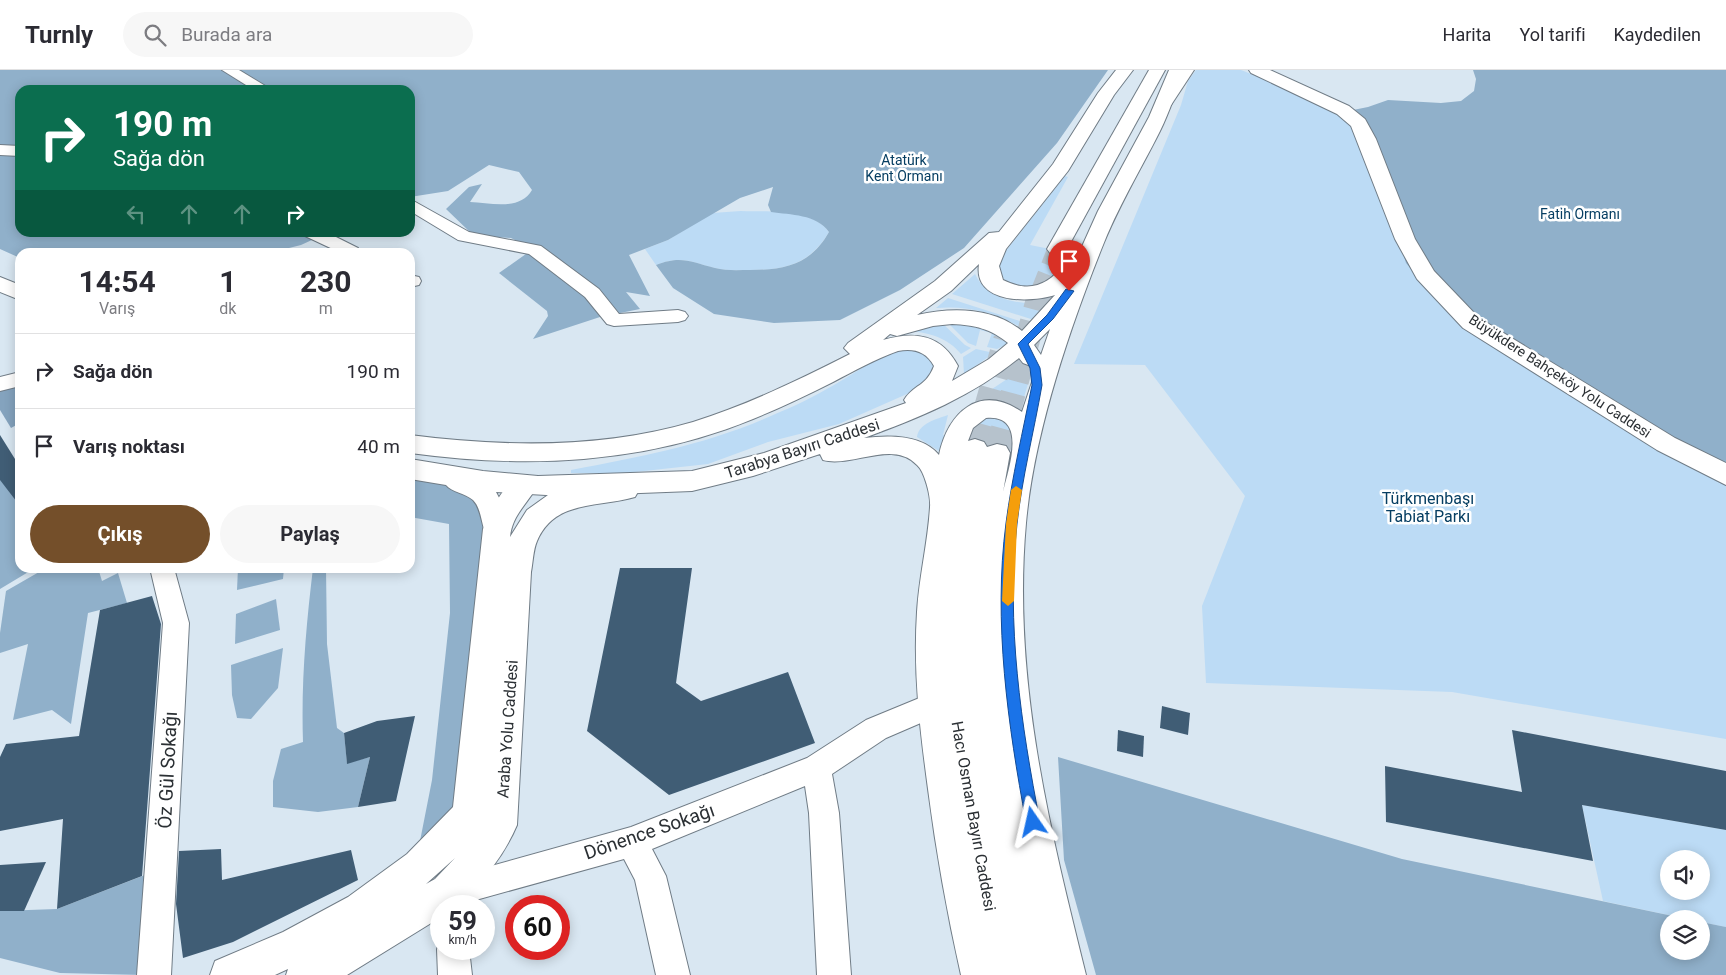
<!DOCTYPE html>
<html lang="tr">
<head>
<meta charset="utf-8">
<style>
	body { margin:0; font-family:Roboto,sans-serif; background:#f7f7f7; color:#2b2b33; height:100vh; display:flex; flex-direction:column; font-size:19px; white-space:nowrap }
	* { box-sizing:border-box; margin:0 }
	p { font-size:16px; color:#7c7c81 }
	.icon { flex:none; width:28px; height:28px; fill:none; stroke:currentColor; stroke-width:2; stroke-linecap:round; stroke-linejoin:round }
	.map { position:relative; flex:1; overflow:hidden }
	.sheet { position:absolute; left:15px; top:178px; width:400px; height:325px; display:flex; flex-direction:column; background:#fff; border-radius:15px; box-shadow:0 2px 12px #0003 }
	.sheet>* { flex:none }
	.hud { position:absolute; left:15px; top:15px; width:400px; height:152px; border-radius:15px; box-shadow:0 2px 12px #0003; background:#0b6e4f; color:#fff; overflow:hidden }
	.controls { position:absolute; left:1660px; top:780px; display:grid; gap:10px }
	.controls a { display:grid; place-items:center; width:50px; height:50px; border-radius:50%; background:#fff; box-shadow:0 2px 12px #0003; font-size:25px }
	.speed { position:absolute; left:430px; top:825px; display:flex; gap:10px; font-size:25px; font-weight:700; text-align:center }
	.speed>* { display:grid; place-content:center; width:65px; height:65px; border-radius:50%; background:#fff; box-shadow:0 2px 12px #0003; line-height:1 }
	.speed small { font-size:12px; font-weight:400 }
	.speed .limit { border:8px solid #d22; background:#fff; color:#111 }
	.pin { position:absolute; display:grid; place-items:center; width:42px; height:42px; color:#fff; margin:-51px -21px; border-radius:50% 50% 50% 0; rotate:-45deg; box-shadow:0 0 5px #0007 }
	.pin .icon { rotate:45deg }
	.me { position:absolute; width:55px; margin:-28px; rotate:349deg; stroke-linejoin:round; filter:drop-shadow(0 0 4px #0008) }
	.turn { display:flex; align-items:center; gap:18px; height:105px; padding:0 15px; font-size:22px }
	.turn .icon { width:65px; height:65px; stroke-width:2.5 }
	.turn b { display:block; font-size:35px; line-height:42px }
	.lanes { display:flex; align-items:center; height:48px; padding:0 15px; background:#0003; justify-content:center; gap:25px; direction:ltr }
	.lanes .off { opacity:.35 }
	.eta { display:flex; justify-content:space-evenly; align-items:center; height:85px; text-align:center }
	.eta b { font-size:30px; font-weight:700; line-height:35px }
	.button { display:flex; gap:10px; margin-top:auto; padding:10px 15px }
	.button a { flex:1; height:58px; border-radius:30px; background:#744f2a; color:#fff; font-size:20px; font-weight:700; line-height:58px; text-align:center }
	.button a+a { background:#f7f7f7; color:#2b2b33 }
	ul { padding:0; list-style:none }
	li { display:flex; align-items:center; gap:15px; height:75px; padding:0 15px; border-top:1px solid #e1e1e2 }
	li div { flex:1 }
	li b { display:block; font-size:19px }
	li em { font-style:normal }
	header { display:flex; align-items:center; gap:30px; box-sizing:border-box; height:70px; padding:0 25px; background:#fff; border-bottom:1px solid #e1e1e2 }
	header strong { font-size:24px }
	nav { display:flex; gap:28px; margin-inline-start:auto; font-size:18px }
	.search { width:350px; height:45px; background:#f7f7f7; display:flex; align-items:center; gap:12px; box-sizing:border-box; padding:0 18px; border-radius:28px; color:#7c7c81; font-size:19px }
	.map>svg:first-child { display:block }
	.green { fill:#bcdbf5; fill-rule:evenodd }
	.forest { fill:#90b0ca }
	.water { fill:#84a3be }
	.building { fill:#405d75 }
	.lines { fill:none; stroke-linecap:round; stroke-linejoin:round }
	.primary-tunnel-far1 { stroke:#b6c2cc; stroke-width:19; stroke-dasharray:19 9; stroke-linecap:butt }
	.primary-tunnel { stroke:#b6c2cc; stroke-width:25; stroke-dasharray:25 12; stroke-linecap:butt }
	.street-casing { stroke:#707c86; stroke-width:2 }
	.secondary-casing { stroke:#707c86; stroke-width:2 }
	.primary-casing { stroke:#707c86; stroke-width:2 }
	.street { fill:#fff; fill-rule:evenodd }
	.secondary { fill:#fff; fill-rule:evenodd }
	.primary { fill:#fff; fill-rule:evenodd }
	.route { fill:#1a73e8; stroke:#114b97 }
	.slow { fill:#f59e0b }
	.labels { text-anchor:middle; stroke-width:5; stroke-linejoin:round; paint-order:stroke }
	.far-park-label { font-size:14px; fill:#063e62; stroke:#fff }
	.far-street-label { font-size:14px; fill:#2b3034; stroke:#fff }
	.street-label { font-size:16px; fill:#2b3034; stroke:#fff }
	.park-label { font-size:16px; fill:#063e62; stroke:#fff }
	.near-street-label { font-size:19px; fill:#2b3034; stroke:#fff }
</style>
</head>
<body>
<header>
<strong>Turnly</strong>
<div class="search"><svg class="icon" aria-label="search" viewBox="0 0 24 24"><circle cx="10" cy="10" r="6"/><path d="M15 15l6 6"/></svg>Burada ara</div>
<nav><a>Harita</a><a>Yol tarifi</a><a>Kaydedilen</a></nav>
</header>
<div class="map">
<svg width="1726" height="905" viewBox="0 0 1726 905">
	<rect width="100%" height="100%" fill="#d9e7f2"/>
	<g class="green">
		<path d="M1196,0H1241L1289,19L1338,43L1726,404V669L1452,622L1206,613L1202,536L1245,426L1145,295L1074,294L1181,35L1188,11Z"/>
		<path d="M1065,106L1068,107L1030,175L1070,183C1064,197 1054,211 1039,216C1017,224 994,212 1001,187Z"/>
		<path d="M741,141C767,142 812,138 829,162C810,194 786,200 750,200C739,200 726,201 715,198C691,192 681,185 656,195L645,179L668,170L712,143Z"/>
		<path d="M975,204C988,231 1022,236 1049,232L1034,250L952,224Z"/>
		<path d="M948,228L1029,254L1024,259C996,243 968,235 936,238Z"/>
		<path d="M946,251L993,259L1009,273L997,279L987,277L992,263L980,260L976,276L968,273Z"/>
		<path d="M941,252L965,275L971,278L961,284C948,268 930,263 911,261Z"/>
		<path d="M901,278L929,283L936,301L916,320L839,354L768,372L708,394L626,403H571V400C642,386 706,375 773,345C793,337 815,326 834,315C857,302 876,287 901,278Z"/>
		<path d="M976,279L994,283L964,304L963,287Z"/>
		<path d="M1025,297L1028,314L1022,334L994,327H980Z"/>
		<path d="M948,345L943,365L947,366L942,383L917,367C919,353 937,349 948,345Z"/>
		<path d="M992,346L1011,355L1014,380L969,370C974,356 978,350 992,346Z"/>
		<path d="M1582,735L1726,760V857L1701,852V849H1687L1603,831ZM1669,789H1701V821H1669Z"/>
	</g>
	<g class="forest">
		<path d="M0,0H1108L1057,73L964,178L900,220L840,250L774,253L714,244L673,218L656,195C681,185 691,192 715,198C726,201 739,200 750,200C786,200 811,194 829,162C816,144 791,145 771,142L768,135L773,117L740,128L668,170L629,185L650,226L626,222L640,239L600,247L533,269L548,246L547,241L499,203L533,179L511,168L473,165L446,139L469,117L482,114L470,132C491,133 520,141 532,120L519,102L489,95L448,121L410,127V20H20V162L327,163L301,175L273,182H20V188L0,179Z"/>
		<path d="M1473,0H1726V404L1461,242L1422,212L1406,193L1368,70L1338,43L1368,37L1388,30L1441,33L1461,31L1474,21L1476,9Z"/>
		<path d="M0,407L20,428V498H35L0,519Z"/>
		<path d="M410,407L489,418L466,738L429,782L420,771L432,710L450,543L449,454L410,447Z"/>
		<path d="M46,498H98L102,511L118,503L127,533L88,543L71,654L52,640L13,650L28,574L0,583V563L6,521Z"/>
		<path d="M238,498H284L283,509L237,520Z"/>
		<path d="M313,498H326L327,574L337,658L344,663L347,693L370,687L358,737L318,742L273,737V711L281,679L303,672C301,613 306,556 313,498Z"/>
		<path d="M276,529L280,560L235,574L236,544Z"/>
		<path d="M283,578L278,618L251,649L237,648L232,625L231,595Z"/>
		<path d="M1058,687L1402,789L1687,849H1669V881H1701V852L1726,857V905H1096L1064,790Z"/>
		<path d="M145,805L144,905L60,903L0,888V841L57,839Z"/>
	</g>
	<path class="water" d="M20,310V353L11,358L0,340V317Z"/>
	<g class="building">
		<path d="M0,365L20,397V436L0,410Z"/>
		<path d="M620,498H692L676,613L701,631L788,602L815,673L669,725L587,661Z"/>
		<path d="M152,526L161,554L142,806L57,839L63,749L0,761V687L6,674L79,666L100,540Z"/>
		<path d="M1162,636L1190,643L1188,665L1160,658Z"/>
		<path d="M415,646L396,731L358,737L370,687L347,694L344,663L377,651Z"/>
		<path d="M1118,660L1144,666L1143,687L1117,681Z"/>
		<path d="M1512,660L1726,701V760L1582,735L1593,791L1386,752L1385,696L1522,722Z"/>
		<path d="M221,779L222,810L351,780L358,810L233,872L183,888L176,834L179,781Z"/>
		<path d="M46,792L24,841H0V795Z"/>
	</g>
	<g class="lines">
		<path class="primary-tunnel-far1" d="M1040,222L1057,179"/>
		<g class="primary-tunnel">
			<path d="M975,378L1006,269"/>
			<path d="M997,383L1041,220"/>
		</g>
		<defs>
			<g id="street">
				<path d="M222,0H239L272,20H254Z"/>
				<path d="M0,75L20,76V86L0,85Z"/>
				<path d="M410,129L469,162L541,176L599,219L619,244L678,240L685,242L688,246L685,250L678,252L614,256L607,254L585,227L529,184L458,170L410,141Z"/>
				<path d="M303,162H326L358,178L361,182H339L305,166Z"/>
				<path d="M410,205L419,207L421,211L419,215L410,217Z"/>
				<path d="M20,302V316L0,321V307Z"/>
				<path d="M150,498H174L189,553L171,905H137L163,553Z"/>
				<path d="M934,622L944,625L948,634L944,643L886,668L832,704L839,743L851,905H817L809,743L805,716L652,779L666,806L690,905H656L635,810L624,789L465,833V836H441V849L438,847C432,834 431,824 437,811L631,757L807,688L866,650Z"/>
				<path d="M441,868V879H469L472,905H438L437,879Z"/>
			</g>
			<g id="secondary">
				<path d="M1178,0H1194L1171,35H1159L1156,31Z"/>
				<path d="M1249,0H1270L1349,36L1365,49L1376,69L1415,169L1434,201L1479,248L1675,368L1726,393V415L1657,380L1463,258L1417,209L1395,169L1351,56L1337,44L1251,3Z"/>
				<path d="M525,405L534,408L538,415C528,433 512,445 510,467L527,440L548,425L585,415L626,410L635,413L639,420L635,427C599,438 555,429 537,471C533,480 533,492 531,502L517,755C504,786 483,810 461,835L441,836V847L347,905H286L288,899L275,905H210L215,891L283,862L348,827L407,784L453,737L483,459C493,439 502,412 525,405ZM455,788L435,809L426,814Z"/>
			</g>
			<g id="primary">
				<path d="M1116,0H1133L1114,25L1068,101L1006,179L999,196L1003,210C1029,223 1048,216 1065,193L1075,192L1098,141L1149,47L1169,0H1185C1176,20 1170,41 1160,61C1140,101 1117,138 1101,180C1068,263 1034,364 1026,453C1012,607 1049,756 1086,905H961C947,843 936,781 928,719C920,660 913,602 917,542C919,507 928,472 930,437C931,427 925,402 917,395C893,369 851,398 823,390L820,384L753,406L692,421L563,426L496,422L506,441L511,459L507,467L497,470L487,467C481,455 482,439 473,430C465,423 451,422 446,415L410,409V389L483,401L538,406L692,401L764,383L906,333L904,330C914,314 926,317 934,296C926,281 913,278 898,281C875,289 854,301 833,312C807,325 780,338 753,349C644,394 526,399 410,383V365C503,377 602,379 693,352C747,335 799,310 850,284L844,278L848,273L935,211L989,163L999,162L1053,94L1098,23ZM979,194C973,234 1030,233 1055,225L1022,261C993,237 952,237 917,245L951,221ZM952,254C975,255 991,259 1008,273L989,289L952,311L958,296C941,264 915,261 883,270L890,264L897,266L933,256ZM1050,259L1041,285L1034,275ZM1019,288L1023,293L1031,296L1038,294L1022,342C980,313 948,342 939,385C922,364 888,365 864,368C919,348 973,326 1019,288ZM986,348C1029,344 1008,400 1003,422L1010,383L1006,376L997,374L987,377L984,372L975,369L968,371L973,358Z"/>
				<path d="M1149,0H1165L1067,179L1064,183L1057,185L1050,183L1047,179Z"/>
				<path d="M0,207L20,215V230L0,222Z"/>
			</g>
		</defs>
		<use href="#street" class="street-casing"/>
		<use href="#secondary" class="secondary-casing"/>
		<use href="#primary" class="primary-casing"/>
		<use href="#street" class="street"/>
		<use href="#secondary" class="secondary"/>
		<use href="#primary" class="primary"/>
	</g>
	<path class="route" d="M1066,219L1074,221L1053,249L1028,274L1040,298L1042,315C1034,361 1022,408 1017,454C1006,553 1021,655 1040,752L1038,757L1033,759L1028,757L1026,752C1008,655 993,552 1006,453C1012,407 1023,361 1032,315L1030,298L1018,274L1047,245Z"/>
	<path class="slow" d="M1016,416L1022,420L1017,454L1014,531L1008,536L1002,531L1006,454L1011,420Z"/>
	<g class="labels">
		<g class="far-park-label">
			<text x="904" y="95">Atatürk<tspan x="904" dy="16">Kent Ormanı</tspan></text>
			<text x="1580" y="149">Fatih Ormanı</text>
		</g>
		<g class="far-street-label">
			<text transform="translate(1560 306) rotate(33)" y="5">Büyükdere Bahçeköy Yolu Caddesi</text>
		</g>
		<g class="street-label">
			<text transform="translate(802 378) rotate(-18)" y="6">Tarabya Bayırı Caddesi</text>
			<text transform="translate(507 659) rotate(-86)" y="6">Araba Yolu Caddesi</text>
			<text transform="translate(974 746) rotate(80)" y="6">Hacı Osman Bayırı Caddesi</text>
		</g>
		<g class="park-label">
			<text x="1428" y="434">Türkmenbaşı<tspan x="1428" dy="18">Tabiat Parkı</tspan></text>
		</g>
		<g class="near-street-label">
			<text transform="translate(167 700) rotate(-87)" y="7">Öz Gül Sokağı</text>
			<text transform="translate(649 761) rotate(-19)" y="7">Dönence Sokağı</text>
		</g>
	</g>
</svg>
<div class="controls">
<a><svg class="icon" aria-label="sound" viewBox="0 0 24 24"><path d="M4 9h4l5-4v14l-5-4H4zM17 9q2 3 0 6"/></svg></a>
<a><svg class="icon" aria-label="layers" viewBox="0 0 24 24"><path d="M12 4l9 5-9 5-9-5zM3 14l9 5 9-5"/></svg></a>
</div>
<div class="speed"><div>59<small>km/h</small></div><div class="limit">60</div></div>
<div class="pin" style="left:1069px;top:221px;background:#d93025"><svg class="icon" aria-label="arrive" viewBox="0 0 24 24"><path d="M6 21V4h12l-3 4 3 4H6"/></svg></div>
<svg class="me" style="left:1033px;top:752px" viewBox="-20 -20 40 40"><path d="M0-17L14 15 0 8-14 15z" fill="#1a73e8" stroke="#fff" stroke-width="4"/></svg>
<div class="hud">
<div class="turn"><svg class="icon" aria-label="right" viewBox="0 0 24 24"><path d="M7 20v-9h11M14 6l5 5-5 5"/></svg><div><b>190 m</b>Sağa dön</div></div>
<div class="lanes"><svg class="icon off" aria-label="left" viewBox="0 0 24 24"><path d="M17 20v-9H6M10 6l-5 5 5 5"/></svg><svg class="icon off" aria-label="ahead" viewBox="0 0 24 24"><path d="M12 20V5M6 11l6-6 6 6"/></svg><svg class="icon off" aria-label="ahead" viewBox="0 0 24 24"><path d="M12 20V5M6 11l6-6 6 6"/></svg><svg class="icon" aria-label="right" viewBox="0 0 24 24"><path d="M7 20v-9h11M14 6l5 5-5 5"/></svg></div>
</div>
<section class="sheet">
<div class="eta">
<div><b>14:54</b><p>Varış</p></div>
<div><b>1</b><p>dk</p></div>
<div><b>230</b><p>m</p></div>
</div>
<ul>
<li><svg class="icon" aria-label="right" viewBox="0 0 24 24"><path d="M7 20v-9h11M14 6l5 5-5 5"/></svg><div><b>Sağa dön</b></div><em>190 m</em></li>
<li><svg class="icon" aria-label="arrive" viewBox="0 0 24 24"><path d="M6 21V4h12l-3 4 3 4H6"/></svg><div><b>Varış noktası</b></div><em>40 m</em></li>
</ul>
<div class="button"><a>Çıkış</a><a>Paylaş</a></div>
</section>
</div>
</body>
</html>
